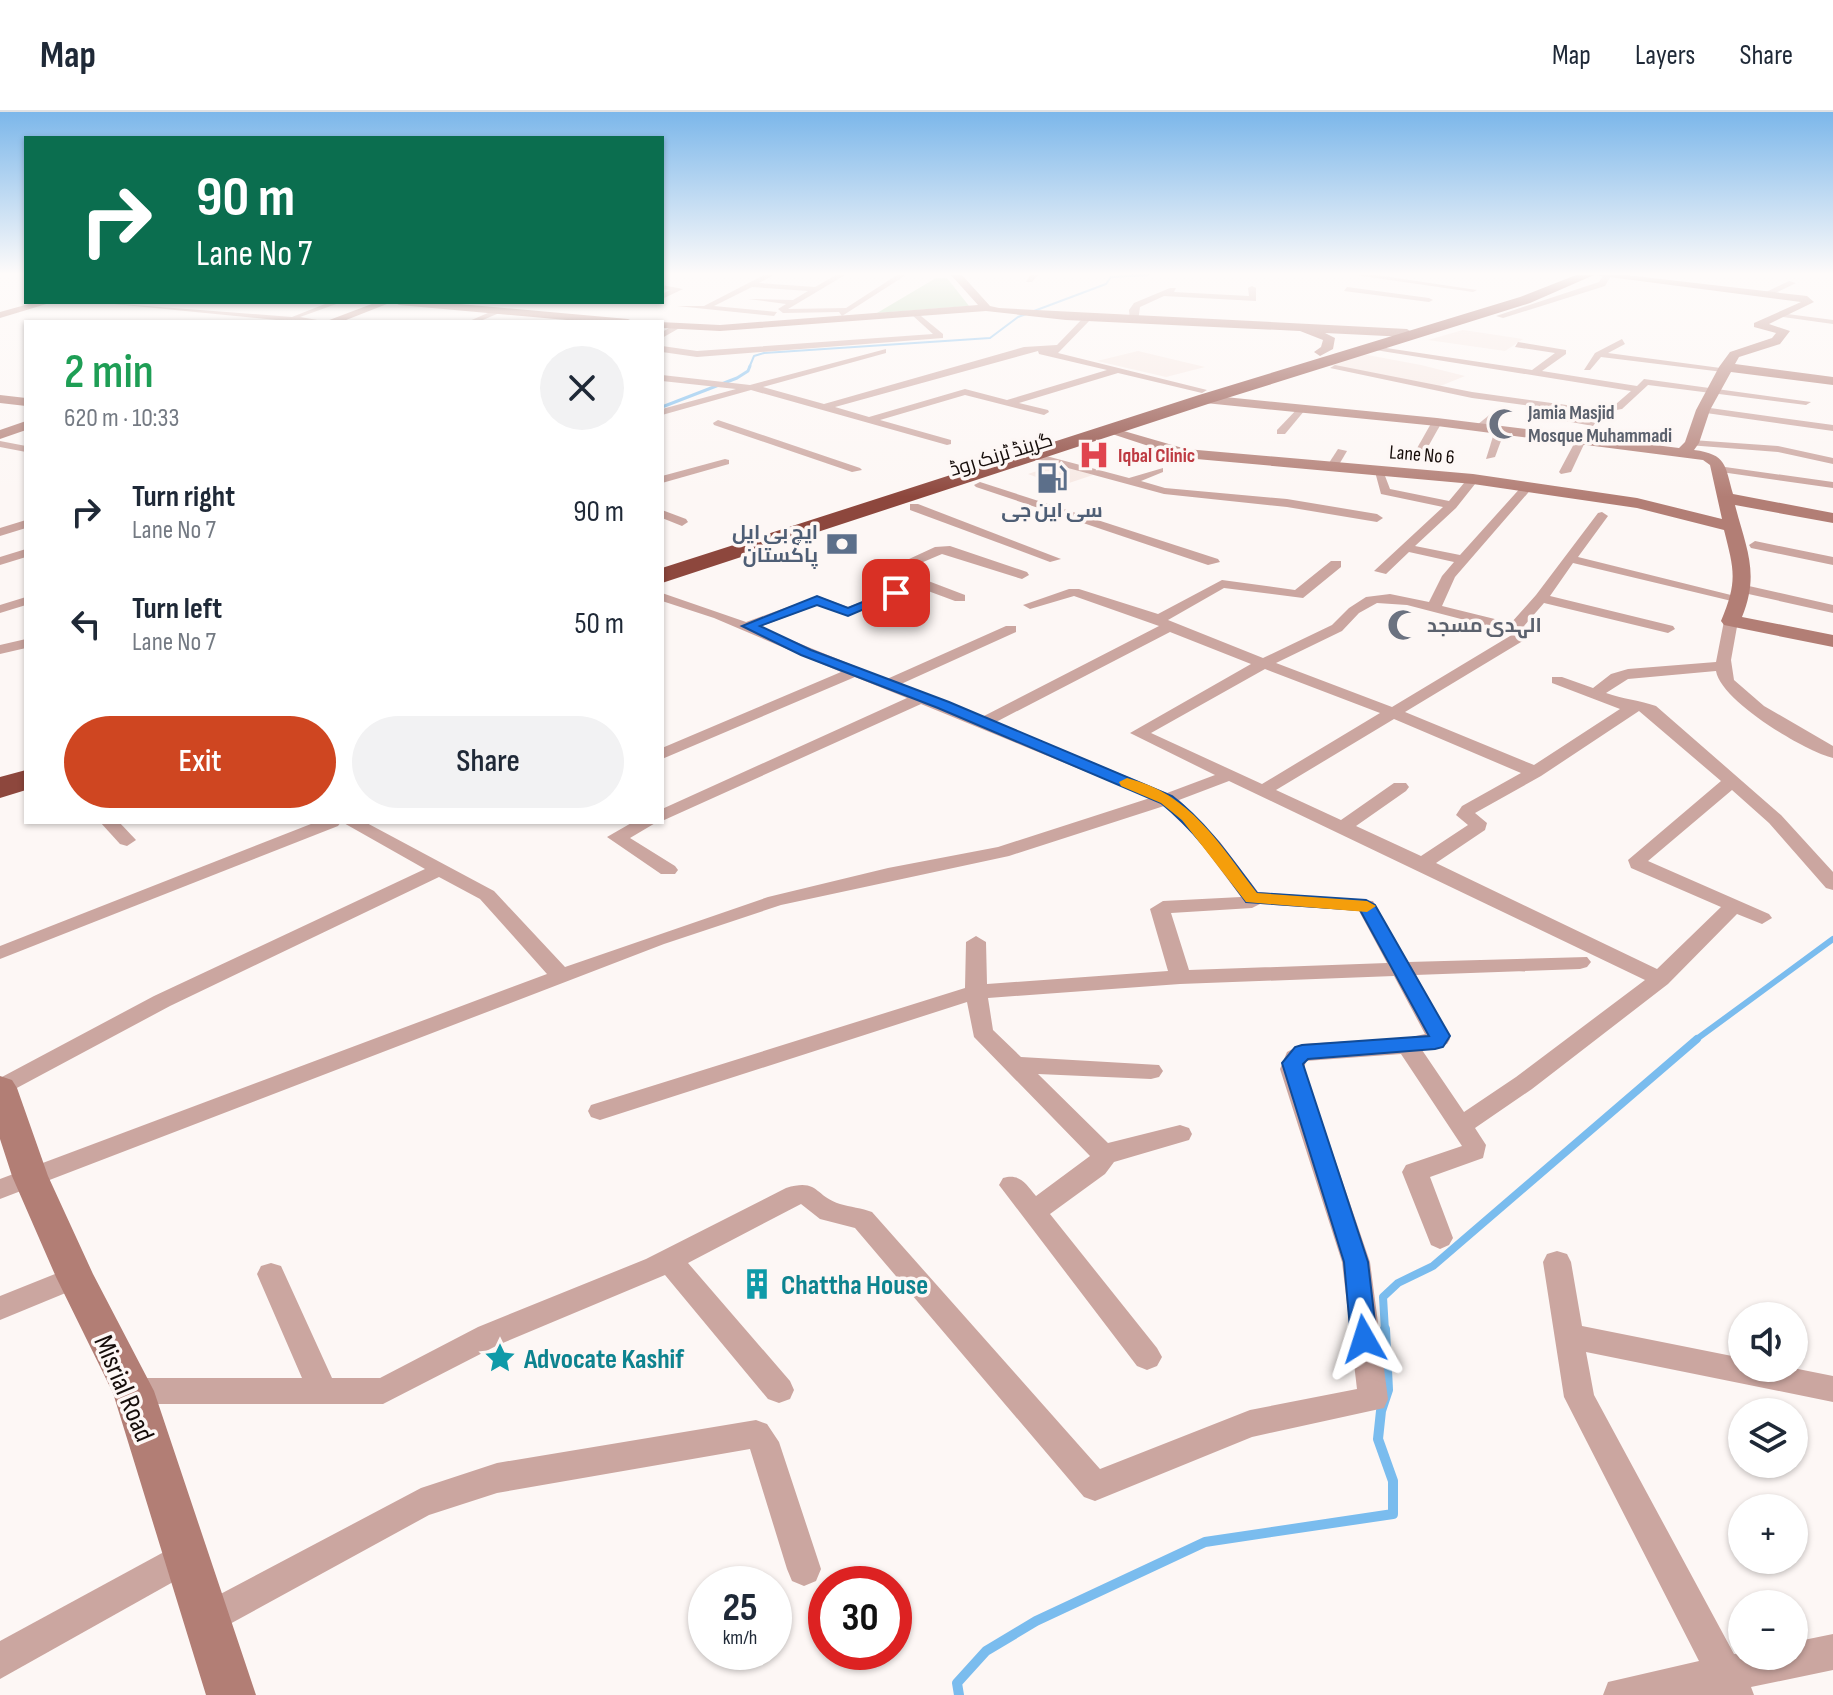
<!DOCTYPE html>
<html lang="en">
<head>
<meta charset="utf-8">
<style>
	body { margin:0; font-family:"Sofia Sans Condensed",Cairo,sans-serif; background:#f2f2f3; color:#1f2937; height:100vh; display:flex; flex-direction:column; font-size:30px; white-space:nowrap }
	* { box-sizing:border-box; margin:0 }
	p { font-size:26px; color:#747a83 }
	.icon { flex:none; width:44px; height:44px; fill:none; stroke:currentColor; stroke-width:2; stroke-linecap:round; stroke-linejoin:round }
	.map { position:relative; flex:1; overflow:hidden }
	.drawer { position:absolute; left:24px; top:208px; width:640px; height:504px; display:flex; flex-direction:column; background:#fff; border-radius:0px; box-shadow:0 2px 6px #0004 }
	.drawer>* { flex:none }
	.top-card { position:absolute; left:24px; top:24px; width:640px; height:168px; border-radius:0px; box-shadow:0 2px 6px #0004; background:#0b6e4f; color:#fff; overflow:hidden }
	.tools { position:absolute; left:1728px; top:1190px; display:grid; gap:16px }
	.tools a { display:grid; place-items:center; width:80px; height:80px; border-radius:50%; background:#fff; box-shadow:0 2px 6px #0004; font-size:40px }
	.speed { position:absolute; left:688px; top:1454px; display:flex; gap:16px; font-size:40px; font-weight:700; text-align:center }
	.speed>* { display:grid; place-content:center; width:104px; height:104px; border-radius:50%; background:#fff; box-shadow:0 2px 6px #0004; line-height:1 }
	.speed small { font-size:20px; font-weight:400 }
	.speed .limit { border:12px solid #d22; background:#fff; color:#111 }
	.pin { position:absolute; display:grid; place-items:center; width:68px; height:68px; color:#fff; margin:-34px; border-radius:16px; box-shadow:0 4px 12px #0006 }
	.me { position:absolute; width:88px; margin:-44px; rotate:354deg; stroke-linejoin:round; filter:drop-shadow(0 0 6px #0008) }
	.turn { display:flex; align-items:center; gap:28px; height:168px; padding:0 40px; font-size:36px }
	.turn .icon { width:104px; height:104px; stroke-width:2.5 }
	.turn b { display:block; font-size:56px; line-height:68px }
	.round { display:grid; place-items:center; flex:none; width:84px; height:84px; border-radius:42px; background:#f2f2f3 }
	.headline { display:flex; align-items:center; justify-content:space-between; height:136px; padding:0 40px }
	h1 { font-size:48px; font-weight:600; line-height:60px; color:#1e9e55 }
	.action { display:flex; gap:16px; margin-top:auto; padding:16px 40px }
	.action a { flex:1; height:92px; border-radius:48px; background:#cf4621; color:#fff; font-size:32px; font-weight:600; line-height:92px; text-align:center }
	.action a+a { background:#f2f2f3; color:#1f2937 }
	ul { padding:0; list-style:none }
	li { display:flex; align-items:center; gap:24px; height:112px; padding:0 40px }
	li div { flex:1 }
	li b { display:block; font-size:30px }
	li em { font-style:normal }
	header { display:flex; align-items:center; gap:48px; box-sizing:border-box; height:112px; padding:0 40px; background:#fff; border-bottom:2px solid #e0e1e3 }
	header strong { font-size:38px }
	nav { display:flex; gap:44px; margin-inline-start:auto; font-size:28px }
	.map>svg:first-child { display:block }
	.built { fill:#f7e9e4 }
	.green { fill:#b3d4ab }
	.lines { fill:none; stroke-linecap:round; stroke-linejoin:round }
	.stream-far4 { stroke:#7abcee; stroke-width:2 }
	.stream-far3 { stroke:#7abcee; stroke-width:3 }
	.stream-far2 { stroke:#7abcee; stroke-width:6 }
	.stream-far1 { stroke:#7abcee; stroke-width:8 }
	.stream { stroke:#7abcee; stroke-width:10 }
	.street { fill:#cba6a0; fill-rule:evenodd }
	.secondary { fill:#b27e75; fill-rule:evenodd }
	.highway { fill:#8d473d; fill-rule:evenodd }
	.route { fill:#1a73e8; stroke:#114b97; stroke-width:2 }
	.slow { fill:#f59e0b }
	.labels { text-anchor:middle; stroke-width:7; stroke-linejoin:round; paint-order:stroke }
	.far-worship-label { font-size:20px; font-weight:bold; fill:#5b616d; stroke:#fdf7f5; text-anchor:start }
	.far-street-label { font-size:20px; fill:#160d0a; stroke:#fdf7f5 }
	.far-health-label { font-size:20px; font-weight:bold; fill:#be3a42; stroke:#fdf7f5; text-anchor:start }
	.far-service-label { font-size:20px; font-weight:bold; fill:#4e5e75; stroke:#fdf7f5 }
	.near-culture-label { font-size:28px; font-weight:bold; fill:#0d838f; stroke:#fdf7f5; text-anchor:start }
	.near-street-label { font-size:28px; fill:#160d0a; stroke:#fdf7f5 }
</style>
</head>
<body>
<header>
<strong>Map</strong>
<nav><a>Map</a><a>Layers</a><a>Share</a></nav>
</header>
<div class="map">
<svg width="1833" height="1583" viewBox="0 0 1833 1583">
	<rect width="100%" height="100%" fill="#fdf7f5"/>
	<g class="built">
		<path d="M1463,218L1523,227L1505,239L1428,228Z"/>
		<path d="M1138,239L1205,255L1166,265L1097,249Z"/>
		<path d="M1362,242L1421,253L1465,264L1438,275L1327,253Z"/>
		<path d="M1058,352L1093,363L1060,374L1028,362Z"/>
	</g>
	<path class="green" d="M936,166H947L969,194L877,201Z"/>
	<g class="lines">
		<path class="stream-far4" d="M749,256L754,244L764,241L990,226L1018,205L1106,172L1111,165L1148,163"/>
		<path class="stream-far3" d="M662,295L737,266L748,259L750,254"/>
		<path class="stream-far2" d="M1694,929L1833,827"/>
		<path class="stream-far1" d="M1385,1219L1383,1185L1398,1171L1433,1154L1697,927"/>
		<path class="stream" d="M959,1583L957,1571L986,1539L1036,1509L1205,1430L1393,1402V1369L1378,1327L1381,1299L1388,1278L1385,1217"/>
		<g class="street">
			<path d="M764,163H774L759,171L815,175L836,163H845L788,197L846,196L897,163H906L842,204L839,200L783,201L778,197L786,192L748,187L793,188L808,179L752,175L714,194L777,200L774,204L677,194H704Z"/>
			<path d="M1030,163H1038L1032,170H1026Z"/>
			<path d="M1355,163H1376L1477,178L1473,180Z"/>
			<path d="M1604,163L1611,164L1605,174L1503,206L1496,204L1599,170Z"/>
			<path d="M1789,169L1796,171L1769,184L1762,182Z"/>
			<path d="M662,173L683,177L662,187V182L670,178L662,177Z"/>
			<path d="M1252,174L1256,176V189L1164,184L1140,195L1138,209L1134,211L1130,209L1129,198L1134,191L1170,176H1176L1174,180L1249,184L1248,176Z"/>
			<path d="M1347,175L1429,186L1433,188L1429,190L1344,179Z"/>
			<path d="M94,190L292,205L330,190H342L300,205L329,210H297Z"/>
			<path d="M497,197L504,199L478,210H467Z"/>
			<path d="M915,199L943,222V226L697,245L662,240V234L697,239L933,222L912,203Z"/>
			<path d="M1780,201L1833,208V212L1783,205Z"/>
			<path d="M1085,204L1092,206L1058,241L1207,278L1202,281L1118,261L1019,291L1048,298L1049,300L1044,303L965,283L880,308L951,328V332L947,333L751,278L662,303V297L736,277L662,269V263L750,273L886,237V241L763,275L824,292L1024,235L1057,233ZM1038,239L1039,242L1107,258L1007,288L965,277L869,305L835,295Z"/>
			<path d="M676,212L683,214L662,226V220Z"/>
			<path d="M1622,227L1625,232L1608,241L1728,257L1723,260L1601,245L1590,258H1584L1595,241Z"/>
			<path d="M1518,230L1566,238V242L1542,259L1637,274L1644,267L1811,290L1806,293L1648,273L1622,297L1604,300L1593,314L1532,303L1537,300L1590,307L1593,302L1472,286L1330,256L1335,253L1472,280L1596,297L1616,292L1631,279L1369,237L1373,234L1532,258L1555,241L1515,235Z"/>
			<path d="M1301,293L1305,298L1285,322H1277V318Z"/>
			<path d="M1703,295L1833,313V319L1699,300Z"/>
			<path d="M1493,300L1498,303L1497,305L1485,317H1477V313Z"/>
			<path d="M718,308L860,356L862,358L852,360L714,313L713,311Z"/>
			<path d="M1433,308L1442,310L1425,340H1417L1416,338Z"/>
			<path d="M1500,315L1505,318L1495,345L1486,347L1495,318Z"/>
			<path d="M1581,325L1586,328L1571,360L1561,362L1559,360L1576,328Z"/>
			<path d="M1692,328L1778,334L1833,346V352L1778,340L1688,333L1687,331Z"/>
			<path d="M0,329L26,334V340L0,335Z"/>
			<path d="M1338,337L1347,339L1337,356H1329L1327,354Z"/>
			<path d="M1035,341L1129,366L1163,356V360L1141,369L1165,376L1287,387L1377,402L1383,406L1377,410L1287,395L1164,382L1031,346V342Z"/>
			<path d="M725,347L729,348V352L662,371V364Z"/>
			<path d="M1718,354L1833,370V376L1714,359V355Z"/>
			<path d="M1374,356H1382L1390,377L1449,389L1469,365H1477L1479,367L1456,396L1415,434L1460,443L1523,373L1533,375L1455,465L1442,494L1511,511L1536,483L1598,401L1602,400L1608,404L1578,445L1747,487L1740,491L1573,451L1550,484L1673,514L1675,517L1668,521L1544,491L1524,514L1530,521L1526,527L1405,600L1534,653L1620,597L1552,571V565H1562L1593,576L1611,562L1628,557L1716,550L1724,509L1731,505L1738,509L1731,548L1734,568L1764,594L1833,634V646C1804,639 1721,589 1716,559L1628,567L1606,581C1623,587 1638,588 1656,594L1781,703L1833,760V778L1826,776L1769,711L1732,678L1648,749L1769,802L1772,806L1762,812L1737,802L1668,872L1532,977L1475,1016L1486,1033L1483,1046L1430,1065L1453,1126L1449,1133L1440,1137L1431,1133L1402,1060L1406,1053L1462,1034L1401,942L1306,949L1304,957L1370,1150L1388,1287L1384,1296L1252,1325L1095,1389L1084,1385L855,1116L820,1107L801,1092L688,1151L790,1269L794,1278L790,1287L779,1291L768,1287L665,1163L498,1233L383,1292H133L122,1288L118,1279L122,1270L133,1266H302L257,1162L261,1154L271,1151L281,1154L332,1266H380L478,1215L646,1147L786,1076C819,1066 814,1084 840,1092C850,1095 862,1096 872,1100L1100,1357L1250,1298L1357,1277L1342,1150L1280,957L1287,940L1302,932L1407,926L1425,922L1394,864L1180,872L988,886L993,918L1021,945L1159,953L1163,959L1159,965L1151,967L1038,962L1108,1031L1180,1013L1189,1016L1192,1022L1189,1028L1114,1050L1105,1062L1050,1102L1157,1236L1162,1245L1157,1254L1147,1258L1137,1254L999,1073L1003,1066C1020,1061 1026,1072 1036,1084L1090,1044L974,925L967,890L600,1008L591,1005L588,999L591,993L965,876L966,830L976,824L986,830L987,872L1168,859L1150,797L1163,789L1241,785L1196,725L1164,694L1009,744L781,793L664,832L0,1087V1067L547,862L480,787L439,765L170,894L0,985V966L154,884L425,757L342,710H365L494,779L565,855L768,785L888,756L998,735L1150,686L921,592L662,709V697L907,586L855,565L662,647V636L841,560L714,506L662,489V481L746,510L818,484L848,495L908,471L883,459L935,435L950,434L1027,460L1029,463L1022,467L942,442L902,459L965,483V489H955L920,476L848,504L818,493L759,515L887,567L1006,514H1016V520L901,572L982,605L1159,514L1074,484L1030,497L1023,493L1069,477H1079L1158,502L1222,468L1295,478L1331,449H1341V455L1303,486L1224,476L1168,508L1263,546L1332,513L1349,496L1366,485L1390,482L1429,490L1442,464L1454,450L1409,440L1386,462L1374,459L1443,395L1381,382ZM1377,491L1407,493L1515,521L1392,595L1276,551L1342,519L1359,501ZM1170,520L1251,552L1130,621L1215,663L1167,681L996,610ZM1265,557L1380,601L1262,672L1151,621ZM1639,599L1721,669L1628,748L1631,756L1721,795L1657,857L1436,751L1485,718L1487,711L1475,701L1541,664ZM1394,607L1521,661L1462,694L1456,703L1468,713L1421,744L1356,714L1406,679L1409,675L1406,671H1394L1341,708L1276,678ZM1229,669L1645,868L1516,965L1464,1000L1422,938L1447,932L1450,927L1415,863L1580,857L1587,855L1591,850L1587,845L1408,850L1373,789L1258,780L1220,730L1179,688ZM1260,792L1359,799L1387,851L1189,858L1171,801L1252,796Z"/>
			<path d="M980,370L1218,447L1220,450L1208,453L976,375L974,373Z"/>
			<path d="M910,392H918L1061,447L1050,450L910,398Z"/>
			<path d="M662,398L686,407L688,410L682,414L662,406Z"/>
			<path d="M26,408V416L0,424V416Z"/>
			<path d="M1755,429L1833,445V453L1751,436L1749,433Z"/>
			<path d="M26,437V445L0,453V445Z"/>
			<path d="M1740,472L1833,493V501L1735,479L1733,476Z"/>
			<path d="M26,485V493L0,501V493Z"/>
			<path d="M26,527V536L0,542V533Z"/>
			<path d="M100,710H119L136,728L127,734L120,732Z"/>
			<path d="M316,710H341L338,714L0,847V834Z"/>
			<path d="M633,710H657L630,726L675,754L678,758L675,762H661L607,725Z"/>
			<path d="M1557,1139L1567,1142L1571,1150L1582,1214L1742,1246V1256H1793L1833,1264V1290L1586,1240L1594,1283L1734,1542L1794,1544V1530L1833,1522V1558L1751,1575L1754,1583H1603L1608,1570L1699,1549L1564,1285L1543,1150L1547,1142Z"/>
			<path d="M75,1154L85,1157L89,1165L85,1173L0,1208V1184Z"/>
			<path d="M756,1308L767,1312L779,1330L821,1457L816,1469L804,1474L792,1469L787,1457L750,1337L497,1381L429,1403L206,1525L194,1520L189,1508L194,1496L421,1376L497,1351Z"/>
			<path d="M186,1428L198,1432L203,1444L198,1456L0,1567V1529Z"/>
		</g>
		<g class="secondary">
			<path d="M951,163H962L990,194L999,196L1407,217L1413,221L1407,225L1325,221L1335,226L1333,237L1320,244L1314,240L1321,235L1323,228L1300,219L1066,208L986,199L720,219L662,216L660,210L720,213L978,193Z"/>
			<path d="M1594,163H1626L1807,184L1814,190L1769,212L1790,219L1780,232L1739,245L1735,252L1833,265V273L1731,260L1710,298L1699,331L1694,338C1727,342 1725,354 1733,382L1833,401V411L1735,393C1746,436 1760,461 1742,505L1833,523V535L1724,513L1721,509C1738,469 1734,458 1724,418L1637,396L1473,372L1185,346L1103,319L1110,315L1186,337L1473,362L1637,386L1722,407L1710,353L1703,348L1437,314L1205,291L1198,287L1205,283L1437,306L1679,336L1685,330L1696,298L1719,255L1730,240L1772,226L1776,221L1754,215V211L1801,190Z"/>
			<path d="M36,190H53L0,206V200Z"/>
			<path d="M377,190H392L341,210H324Z"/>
			<path d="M394,190H437L628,207L634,210H589L399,193Z"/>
			<path d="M0,283L26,286V294L0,291Z"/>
			<path d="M26,309V318L0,327V318Z"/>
			<path d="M0,964L12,968L17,976L48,1064L93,1162L154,1279L256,1583H206L113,1281L56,1165L12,1064L0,1027Z"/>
		</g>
		<g class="highway">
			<path d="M1576,163H1594L1530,191L1211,291L662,471V456L1199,283L1520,185Z"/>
			<path d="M26,658V678L0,686V665Z"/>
		</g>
	</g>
	<linearGradient id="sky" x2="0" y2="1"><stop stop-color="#7cb7ea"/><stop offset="0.42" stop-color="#fefbfa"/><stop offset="1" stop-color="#fefbfa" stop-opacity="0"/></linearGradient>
	<rect width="1833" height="385" fill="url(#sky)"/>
	<path class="route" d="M892,478L902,481L848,504L817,493L760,514L811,538L949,590L1172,684C1207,711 1231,746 1257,781L1366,788L1375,793L1450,924L1443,935L1435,937L1308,947L1303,952L1368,1150L1377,1227L1373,1235L1364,1239L1355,1235L1351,1227L1344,1150L1282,951L1295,935L1302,933L1429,924L1360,798L1246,790C1220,754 1196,719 1161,691L938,596L801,543L742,514L817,484L848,496Z"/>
	<path class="slow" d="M1127,666C1191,682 1219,732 1257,781L1367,789L1376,794L1367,800L1246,790L1182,708L1161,691L1121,674L1119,670Z"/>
	<defs>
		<symbol id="mosque-bare" viewBox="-9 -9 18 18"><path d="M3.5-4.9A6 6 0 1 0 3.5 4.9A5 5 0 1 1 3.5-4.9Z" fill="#6b7280" stroke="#fdf7f5" stroke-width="2.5" paint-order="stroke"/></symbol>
		<symbol id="hospital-bare" viewBox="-9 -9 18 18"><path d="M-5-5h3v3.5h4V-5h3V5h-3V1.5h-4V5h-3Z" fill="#e0444e" stroke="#fdf7f5" stroke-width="2.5" paint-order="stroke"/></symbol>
		<symbol id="fuel-bare" viewBox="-9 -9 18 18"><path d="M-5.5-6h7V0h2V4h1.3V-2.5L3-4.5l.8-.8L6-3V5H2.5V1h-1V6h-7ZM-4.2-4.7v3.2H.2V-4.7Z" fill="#5c6f8a" stroke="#fdf7f5" stroke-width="2.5" paint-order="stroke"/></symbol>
		<symbol id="bank-bare" viewBox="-9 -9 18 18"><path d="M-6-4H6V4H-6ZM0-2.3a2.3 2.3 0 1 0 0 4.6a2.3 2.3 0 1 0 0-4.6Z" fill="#5c6f8a" stroke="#fdf7f5" stroke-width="2.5" paint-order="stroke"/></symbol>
		<symbol id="building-bare" viewBox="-9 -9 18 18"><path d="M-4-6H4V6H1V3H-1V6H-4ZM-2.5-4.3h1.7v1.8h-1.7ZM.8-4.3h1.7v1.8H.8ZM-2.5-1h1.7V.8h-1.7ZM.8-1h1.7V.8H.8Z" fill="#0f9aa8" stroke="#fdf7f5" stroke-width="2.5" paint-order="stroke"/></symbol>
		<symbol id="sight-bare" viewBox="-9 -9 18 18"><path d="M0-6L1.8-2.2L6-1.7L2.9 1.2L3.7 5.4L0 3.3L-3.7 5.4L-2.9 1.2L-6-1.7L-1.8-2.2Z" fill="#0f9aa8" stroke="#fdf7f5" stroke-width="2.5" paint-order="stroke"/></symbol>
	</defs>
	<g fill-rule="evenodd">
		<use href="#mosque-bare" x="1482" y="290" width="44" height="44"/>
		<use href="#hospital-bare" x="1072" y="321" width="44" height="44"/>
		<use href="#fuel-bare" x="1030" y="344" width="44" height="44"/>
		<use href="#bank-bare" x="820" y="410" width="44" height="44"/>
		<use href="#mosque-bare" x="1381" y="491" width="44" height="44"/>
		<use href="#building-bare" x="735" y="1150" width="44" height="44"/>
		<use href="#sight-bare" x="478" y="1224" width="44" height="44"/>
	</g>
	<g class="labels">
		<g class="far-worship-label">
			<text x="1528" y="307">Jamia Masjid<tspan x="1528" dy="23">Mosque Muhammadi</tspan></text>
			<text x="1427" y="520">الہدی مسجد</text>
		</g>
		<g class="far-street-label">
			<text transform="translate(1001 342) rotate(-17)" y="7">گرینڈ ٹرنک روڈ</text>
			<text transform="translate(1422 342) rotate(5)" y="7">Lane No 6</text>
		</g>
		<g class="far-health-label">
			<text x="1118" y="350">Iqbal Clinic</text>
		</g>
		<g class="far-service-label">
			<text x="1052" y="405">سی این جی</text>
			<text x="818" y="427" text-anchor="end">ایچ بی ایل<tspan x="818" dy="23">پاکستان</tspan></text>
		</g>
		<g class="near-culture-label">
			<text x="781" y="1182">Chattha House</text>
			<text x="524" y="1256">Advocate Kashif</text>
		</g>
		<g class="near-street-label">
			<text transform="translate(125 1276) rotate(67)" y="10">Misrial Road</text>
		</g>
	</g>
</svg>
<div class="tools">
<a><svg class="icon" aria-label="sound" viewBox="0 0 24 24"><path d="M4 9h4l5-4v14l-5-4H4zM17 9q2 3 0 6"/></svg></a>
<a><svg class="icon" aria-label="layers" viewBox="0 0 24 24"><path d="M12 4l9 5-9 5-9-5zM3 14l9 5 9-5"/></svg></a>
<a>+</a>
<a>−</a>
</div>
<div class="speed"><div>25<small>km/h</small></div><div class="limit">30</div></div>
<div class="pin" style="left:896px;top:481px;background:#d93025"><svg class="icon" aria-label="arrive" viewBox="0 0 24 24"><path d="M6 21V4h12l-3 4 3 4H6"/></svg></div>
<svg class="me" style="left:1364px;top:1227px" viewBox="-20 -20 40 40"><path d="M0-17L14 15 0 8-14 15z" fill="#1a73e8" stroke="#fff" stroke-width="4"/></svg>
<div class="top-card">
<div class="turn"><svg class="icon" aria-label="right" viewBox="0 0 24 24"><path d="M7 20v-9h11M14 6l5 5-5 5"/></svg><div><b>90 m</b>Lane No 7</div></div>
</div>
<section class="drawer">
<div class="headline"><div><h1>2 min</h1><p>620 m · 10:33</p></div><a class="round"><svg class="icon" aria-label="close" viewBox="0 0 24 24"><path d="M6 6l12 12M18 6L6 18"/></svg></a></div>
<ul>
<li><svg class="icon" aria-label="right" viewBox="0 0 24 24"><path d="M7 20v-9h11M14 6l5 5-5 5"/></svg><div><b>Turn right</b><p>Lane No 7</p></div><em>90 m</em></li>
<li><svg class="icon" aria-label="left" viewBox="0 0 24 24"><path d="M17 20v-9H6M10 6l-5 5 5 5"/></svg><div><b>Turn left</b><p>Lane No 7</p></div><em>50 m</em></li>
</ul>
<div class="action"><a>Exit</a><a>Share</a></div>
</section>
</div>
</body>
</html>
